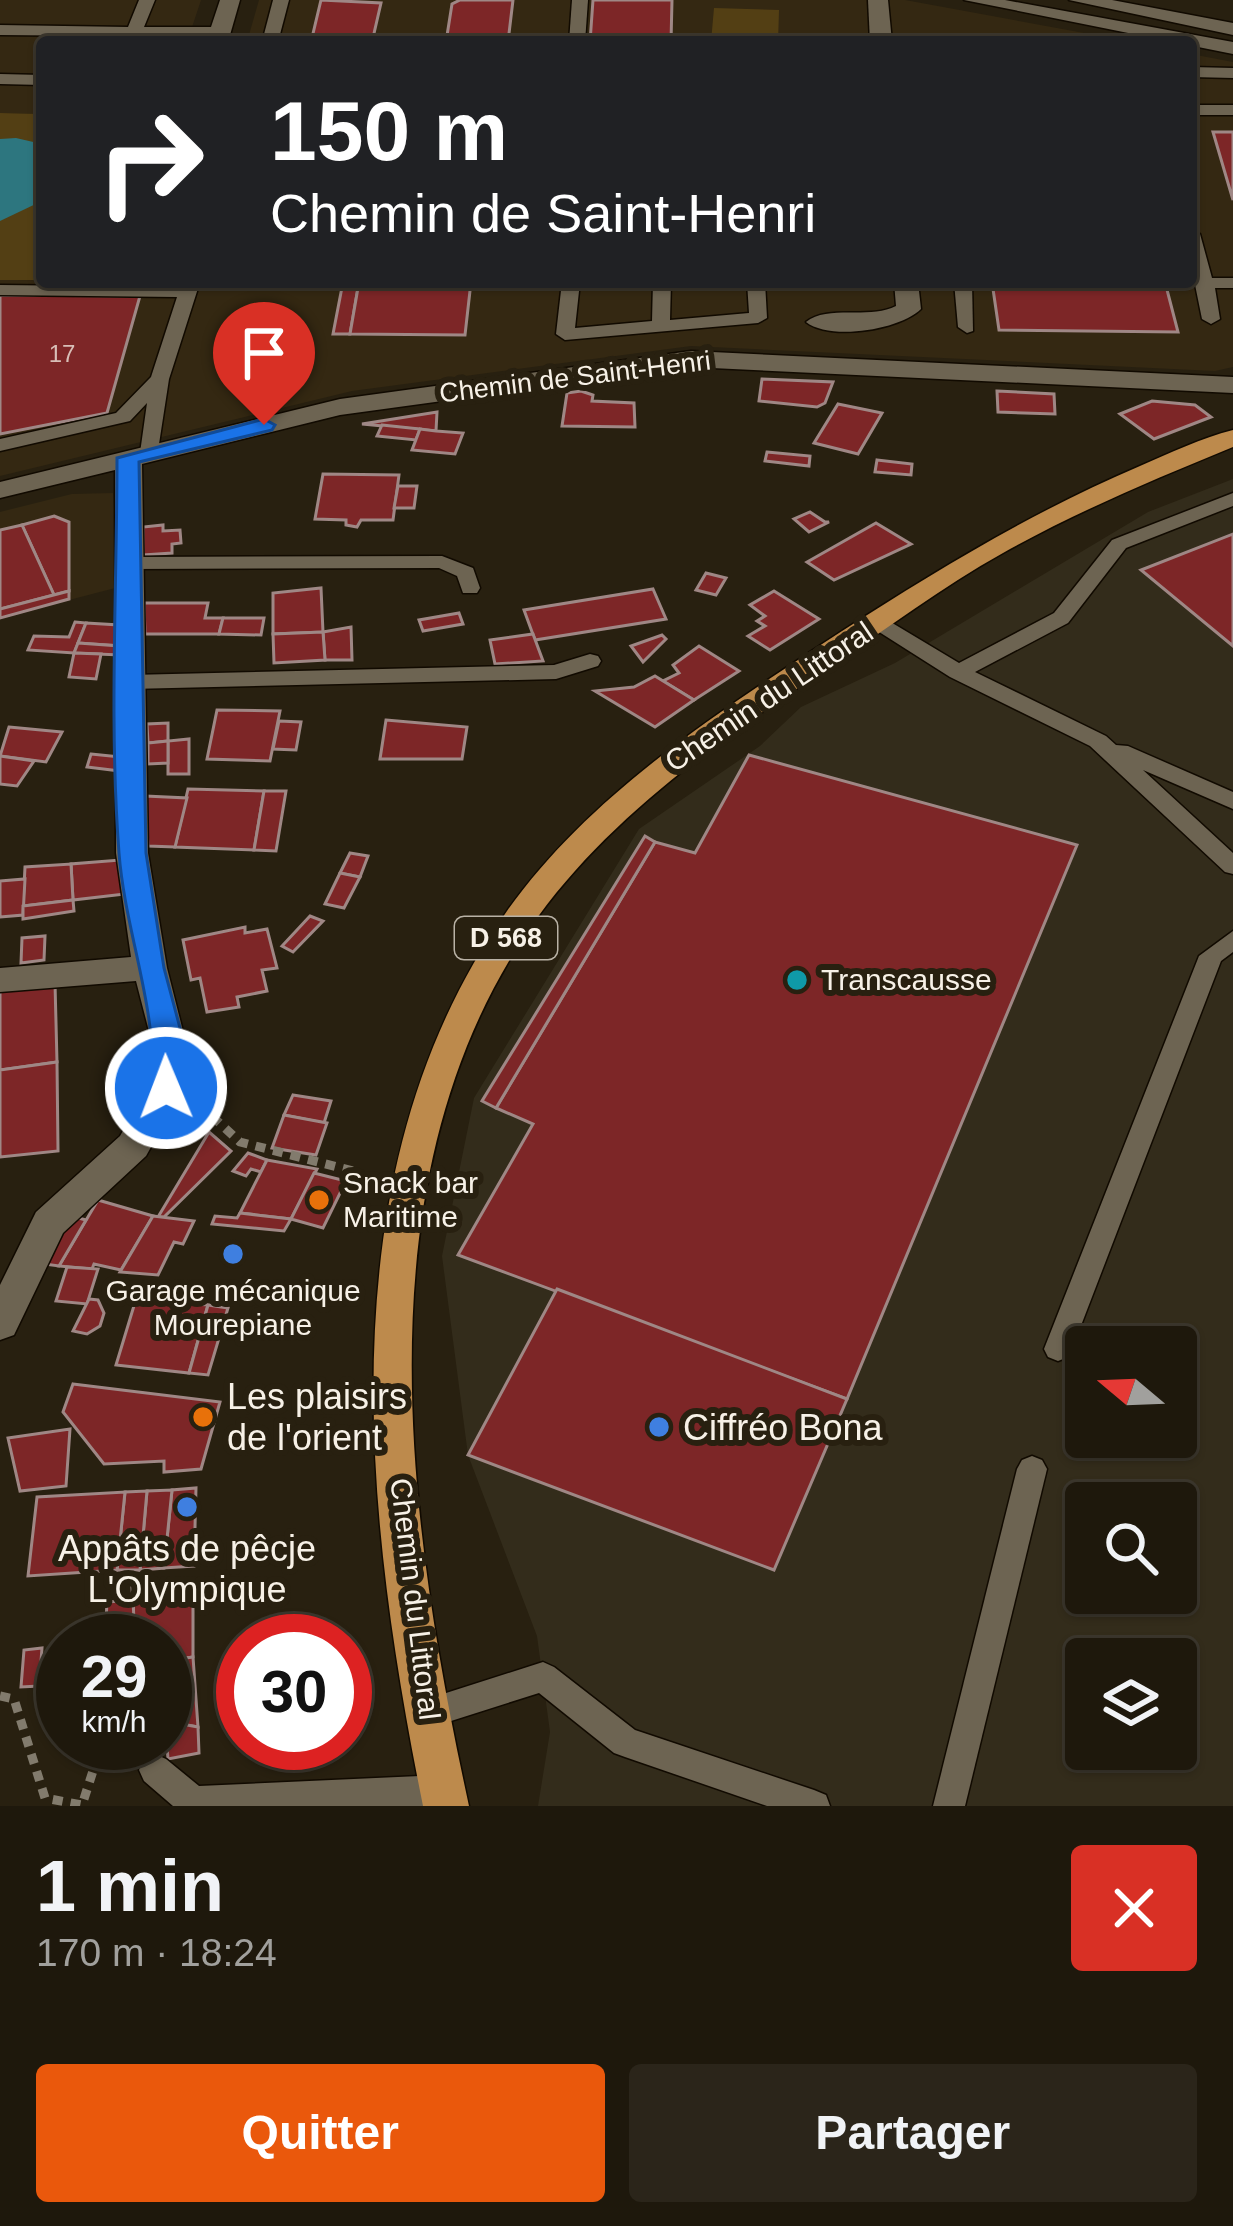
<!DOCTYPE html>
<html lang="fr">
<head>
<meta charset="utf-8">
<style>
	body { margin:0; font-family:Arial,sans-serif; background:#2b251a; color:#f1f3f6; height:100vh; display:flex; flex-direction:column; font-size:45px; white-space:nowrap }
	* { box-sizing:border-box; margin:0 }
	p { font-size:39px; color:#a1a09d }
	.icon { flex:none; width:66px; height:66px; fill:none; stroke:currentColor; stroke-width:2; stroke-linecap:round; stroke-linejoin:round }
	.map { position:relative; height:1806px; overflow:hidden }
	.drawer { display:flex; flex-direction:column; background:#1e180c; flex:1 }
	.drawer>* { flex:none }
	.hud { position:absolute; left:36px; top:36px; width:1161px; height:252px; border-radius:12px; box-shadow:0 3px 9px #0004,0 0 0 3px #3c372d; background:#202124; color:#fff; overflow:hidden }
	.needle { width:78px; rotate:289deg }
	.tools { position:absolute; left:1065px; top:1326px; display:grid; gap:24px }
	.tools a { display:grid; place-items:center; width:132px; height:132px; border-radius:12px; background:#1e180c; box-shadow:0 3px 9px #0004,0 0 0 3px #3c372d; font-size:60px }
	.speed { position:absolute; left:36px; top:1614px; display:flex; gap:24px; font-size:60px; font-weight:700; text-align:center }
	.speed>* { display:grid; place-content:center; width:156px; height:156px; border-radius:50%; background:#1e180c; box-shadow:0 3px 9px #0004,0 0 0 3px #3c372d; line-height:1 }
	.speed small { font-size:30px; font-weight:400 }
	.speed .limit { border:18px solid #d22; background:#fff; color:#111 }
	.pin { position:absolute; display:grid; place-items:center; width:102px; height:102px; color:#fff; margin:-123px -51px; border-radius:50% 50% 50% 0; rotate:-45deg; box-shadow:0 0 12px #0007 }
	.pin .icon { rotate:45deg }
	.me { position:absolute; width:132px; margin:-66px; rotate:359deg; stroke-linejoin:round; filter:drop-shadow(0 0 9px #0008) }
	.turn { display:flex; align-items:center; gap:42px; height:252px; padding:0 36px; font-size:54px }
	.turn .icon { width:156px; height:156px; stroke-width:2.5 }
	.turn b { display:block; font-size:84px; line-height:102px }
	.round { display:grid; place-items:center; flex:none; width:126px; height:126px; border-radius:12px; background:#2b251a }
	.summary { display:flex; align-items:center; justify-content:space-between; height:204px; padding:0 36px }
	h1 { font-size:72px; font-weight:600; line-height:90px }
	.button { display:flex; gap:24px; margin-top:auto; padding:24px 36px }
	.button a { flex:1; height:138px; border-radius:12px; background:#ea580c; color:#fff; font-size:48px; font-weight:600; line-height:138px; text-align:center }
	.button a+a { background:#2b251a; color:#f1f3f6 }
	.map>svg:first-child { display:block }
	.built { fill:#342812 }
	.industrial { fill:#332c1b; fill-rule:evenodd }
	.green { fill:#533f14 }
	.water { fill:#2d767f }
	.building { fill:#7d2627; stroke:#9f8785; stroke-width:3 }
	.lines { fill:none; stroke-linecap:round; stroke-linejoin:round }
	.service-casing { stroke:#110a00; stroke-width:3 }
	.minor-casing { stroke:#110a00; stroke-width:3 }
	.secondary-casing { stroke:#110a00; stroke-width:3 }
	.primary-casing { stroke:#110a00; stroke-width:3 }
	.path { stroke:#827b6d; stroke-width:9; stroke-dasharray:10 8; stroke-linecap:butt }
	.service { fill:#6d6452; fill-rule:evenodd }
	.minor { fill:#6d6452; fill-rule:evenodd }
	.secondary { fill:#6d6452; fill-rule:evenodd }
	.primary { fill:#bd8a4c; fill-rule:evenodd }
	.route { fill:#1a73e8; stroke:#114b97; stroke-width:3 }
	.culture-dot { fill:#0f9aa8; stroke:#282010; stroke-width:4.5 }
	.food-dot { fill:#e8710a; stroke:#282010; stroke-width:4.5 }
	.shop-dot { fill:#3f7fe0; stroke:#282010; stroke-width:4.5 }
	.labels { text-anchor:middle; stroke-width:12; stroke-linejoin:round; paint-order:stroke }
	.number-label { font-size:24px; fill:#d8beb7 }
	.far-street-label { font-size:27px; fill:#f7f1e7; stroke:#282010 }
	.shield { fill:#282010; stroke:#b9b2a6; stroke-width:3 }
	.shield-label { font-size:27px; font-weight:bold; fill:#f7f1e7 }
	.street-label { font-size:30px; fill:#f7f1e7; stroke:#282010 }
	.poi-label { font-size:30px; fill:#f7f1e7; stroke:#282010; text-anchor:start }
	.near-poi-label { font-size:36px; fill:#f7f1e7; stroke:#282010; text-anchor:start }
</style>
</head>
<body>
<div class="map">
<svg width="1233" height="1806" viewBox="0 0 1233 1806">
	<rect width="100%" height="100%" fill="#282010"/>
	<g class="built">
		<path d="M0,0H201L187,42H42V114L0,113Z"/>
		<path d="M259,0H905L1133,42H247Z"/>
		<path d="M1191,54L1233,62V367L1215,371L691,346L352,391L0,476V280L1191,282Z"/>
		<path d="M113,493L119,587L0,618V512L72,494Z"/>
	</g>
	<path class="industrial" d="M1233,479V1806H538L550,1732L537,1636L468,1455L442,1256L474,1098L639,829L760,746L801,707L895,663L1148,512ZM1086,1347H1176V1437H1086ZM1086,1503H1176V1593H1086ZM1086,1659H1176V1749H1086Z"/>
	<g class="green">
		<path d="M714,8L779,10L778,42H711Z"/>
		<path d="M0,113L42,114V280H0Z"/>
	</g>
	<path class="water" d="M16,138L42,144V201L0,221V139Z"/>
	<g class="building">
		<path d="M321,0L381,3L372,42H311Z"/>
		<path d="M460,0H513L508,42H446L452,4Z"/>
		<path d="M593,0H672L671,42H590Z"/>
		<path d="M1213,132H1233V200Z"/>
		<path d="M343,282H359L350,334H333Z"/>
		<path d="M359,282H471L465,335L350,334Z"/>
		<path d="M992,282H1165L1178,332L999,330Z"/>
		<path d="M0,295L140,296L107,413L0,434Z"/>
		<path d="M762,379L833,382L825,403L817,407L759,401Z"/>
		<path d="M581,391L593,395L592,401L634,403L635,427L562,426L567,393Z"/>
		<path d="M997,391L1054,394L1055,414L998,412Z"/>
		<path d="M1152,401L1195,405L1211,417L1154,439L1120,414Z"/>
		<path d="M838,404L882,413L858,454L814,443Z"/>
		<path d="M437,412L436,431L362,424Z"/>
		<path d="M382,425L420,429L416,440L377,436Z"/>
		<path d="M420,429L436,431L463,433L455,454L412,450Z"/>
		<path d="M767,452L810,456L809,466L765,461Z"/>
		<path d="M877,460L912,464L911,475L875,472Z"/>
		<path d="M323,474L399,475L393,520H361L357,527L346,525V520L315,519Z"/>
		<path d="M398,486H417L414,508H394Z"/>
		<path d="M810,512L825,522H829L809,532L794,519Z"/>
		<path d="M54,516L69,522V591L54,595L22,525Z"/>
		<path d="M876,523L911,544L834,580L807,562Z"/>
		<path d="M22,525L54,595L0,609V530Z"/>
		<path d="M163,525V531L180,530L181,543L172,544V553L143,555V527Z"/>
		<path d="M1233,534V646L1141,570Z"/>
		<path d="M706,573L726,578L716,595L696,590Z"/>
		<path d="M321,588L323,632L273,634V593Z"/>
		<path d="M653,589L666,619L535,640L524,610Z"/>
		<path d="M69,591V599L0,618V609Z"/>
		<path d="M774,591L819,619L770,650L748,636L765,626L757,621L765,616L750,605Z"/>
		<path d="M144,603H208L205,618H223L219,634H145Z"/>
		<path d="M459,613L463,624L423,631L419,620Z"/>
		<path d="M223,618H264L261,635L219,634Z"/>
		<path d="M75,622L86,623L74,653L28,650L34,636L69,637Z"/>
		<path d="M86,623L119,625L120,646L78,643Z"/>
		<path d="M351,627L352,660H325L323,632Z"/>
		<path d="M323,632L325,660L274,663L273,634Z"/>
		<path d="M533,634L543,661L495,664L490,640Z"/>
		<path d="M662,635L666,639L643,662L631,646Z"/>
		<path d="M78,643L120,646V655L74,653Z"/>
		<path d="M699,646L739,671L694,700L663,681L679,673L673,665Z"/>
		<path d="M74,653L101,654L96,679L69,677Z"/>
		<path d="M655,676L694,700L655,727L595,691L634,687Z"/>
		<path d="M217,710L280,711L270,761L207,759Z"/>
		<path d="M386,720L467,727L462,759H380Z"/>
		<path d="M279,721L301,722L296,750L273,749Z"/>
		<path d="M168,723V741L148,743L147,724Z"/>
		<path d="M9,727L62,732L46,762L0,756Z"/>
		<path d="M189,739V774H168V741Z"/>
		<path d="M168,741V763L148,764V743Z"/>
		<path d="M91,754L121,757L120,771L87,767Z"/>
		<path d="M749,755L1077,845L847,1399L458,1255L533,1124L496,1108L655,842L695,853Z"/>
		<path d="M0,756L34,761L17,786L0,784Z"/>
		<path d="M188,789L264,791L254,850L175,847Z"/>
		<path d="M264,791H286L276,851L254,850Z"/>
		<path d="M145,796L187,798L175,847L148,846Z"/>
		<path d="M645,836L655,842L496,1108L482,1101Z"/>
		<path d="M350,853L368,856L360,877L340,873Z"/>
		<path d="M120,860L125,894L73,900L71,864Z"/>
		<path d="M71,864L73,900L23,906L25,867Z"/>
		<path d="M340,873L360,877L344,908L325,904Z"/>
		<path d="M25,879L23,915L0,917V881Z"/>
		<path d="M73,900L74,911L23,919V906Z"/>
		<path d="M310,916L323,921L293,952L282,946Z"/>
		<path d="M245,927V933L267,929L277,968L262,970L267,991L237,997L239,1007L207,1012L200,978L191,980L183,940Z"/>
		<path d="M45,936L44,960L21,963L22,938Z"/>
		<path d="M55,983L57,1062L0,1070V988Z"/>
		<path d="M57,1062L58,1151L0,1157V1070Z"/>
		<path d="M293,1095L331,1101L324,1123L284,1115Z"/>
		<path d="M284,1115L327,1123L316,1155L272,1148Z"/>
		<path d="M209,1132L231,1151L164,1217H158Z"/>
		<path d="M248,1153L267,1160L261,1172L251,1169L246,1176L233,1171Z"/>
		<path d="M267,1160L317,1169L291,1219L240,1213Z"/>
		<path d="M314,1173L346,1181L323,1228L291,1219Z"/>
		<path d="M98,1200L153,1216L121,1270L94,1264L92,1269L59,1266Z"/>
		<path d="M240,1213L291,1219L284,1231L212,1224L215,1216L237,1218Z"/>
		<path d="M71,1216L86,1220L59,1266L37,1263Z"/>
		<path d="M153,1216L194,1221L183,1244L174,1242L158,1275L120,1272Z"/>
		<path d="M67,1267L98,1269L87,1304L56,1301Z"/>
		<path d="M557,1289L847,1399L774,1570L468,1455Z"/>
		<path d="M89,1299L98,1300L104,1313L100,1326L87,1334L73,1331Z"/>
		<path d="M136,1299L208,1305L189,1373L116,1365Z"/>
		<path d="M208,1305L228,1308L208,1375L189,1373Z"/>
		<path d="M73,1384L220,1402L201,1469L164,1472V1461L104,1464L63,1412Z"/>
		<path d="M70,1429L66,1486L20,1491L8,1438Z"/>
		<path d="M196,1488L194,1566L164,1568L172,1490Z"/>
		<path d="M172,1490L164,1568L140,1570L147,1491Z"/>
		<path d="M147,1491L140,1570H117L125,1492Z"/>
		<path d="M125,1492L117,1570L28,1576L37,1497Z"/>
		<path d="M193,1587V1657L165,1661V1641H135L132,1588Z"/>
		<path d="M133,1600L135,1641H105L107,1602Z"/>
		<path d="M42,1648L39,1686L21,1687L24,1650Z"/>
		<path d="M193,1657L198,1727L165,1721V1661Z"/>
		<path d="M165,1721L198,1727L199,1753L168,1759Z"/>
	</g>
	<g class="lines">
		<defs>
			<g id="service">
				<path d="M139,0H155L144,27H220L228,32L220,37L0,35V25L128,27Z"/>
				<path d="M273,0H289L278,42H262Z"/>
				<path d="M572,0H588L585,42H569Z"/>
				<path d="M1191,67L1233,68V78L1191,77Z"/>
				<path d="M0,74L42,75V85L0,84Z"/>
				<rect x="1191" y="105" width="42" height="10"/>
				<path d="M1191,229L1200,234L1212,278H1233V288H1215L1220,319L1211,324L1202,319L1191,265Z"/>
				<path d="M182,282H200L169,379L157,457H143L140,453L147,403L130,421L0,451V439L116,413L151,377L177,297L0,295V285L181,287Z"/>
				<path d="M562,282H580L575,328L652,321L653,282H671L670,320L749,313L747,282H765L767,318L758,323L565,340L556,334Z"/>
				<path d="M954,282H972L973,331L967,333L958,327Z"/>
				<path d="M1233,493V506L1126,548L1068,623L975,672L1106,736L1116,745L1128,746L1233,792V809L1143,770L1233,853V874L1225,872L1090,746L950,677L865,623L876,616L884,618L959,663L1054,613L1112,540Z"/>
				<path d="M442,556L473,568L480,588L477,593H463L457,576L439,568L129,569L119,563L129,557Z"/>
				<path d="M590,654L598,656L601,661L598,666L556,679L130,689L119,682L130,675L554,665Z"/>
				<path d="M1233,931V952L1221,961L1072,1349L1068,1357L1058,1361L1048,1357L1044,1349L1199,956Z"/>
				<path d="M1032,1456L1042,1460L1047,1469L965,1806H933L1017,1469L1022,1460Z"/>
				<path d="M543,1662L554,1667L635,1730L814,1790L826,1795L830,1806H767L625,1757L614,1753L539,1693L429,1728L418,1724L413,1713L418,1702Z"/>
				<path d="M155,1754L166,1759L199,1786L442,1775L454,1780L458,1791L454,1802L444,1806H173L144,1781L139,1770L144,1759Z"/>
			</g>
			<g id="minor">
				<path d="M220,0H240L228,42H206Z"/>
				<path d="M868,0H888L892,42H870Z"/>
				<path d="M964,0H1005L1233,42V54Z"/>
				<path d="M894,282H918L921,309C900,330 830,341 806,322C828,304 869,320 896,306Z"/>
				<path d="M691,351L1233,377V393L691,367L340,415L142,464L148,853L167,968L186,1043L184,1088L146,1156L63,1233L14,1335L0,1340V1285L36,1212L120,1136L148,1087L152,1043L136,981L0,992V968L131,957L116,853L115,470L0,498V482L340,399Z"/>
			</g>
			<path id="secondary" d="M1069,0H1112L1233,23V35Z"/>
			<path id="primary" d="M1233,430V447C1155,479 1076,512 1003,553C942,587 887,629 829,667C721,739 605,819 530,928C357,1180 408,1525 469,1806H423C364,1513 324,1170 507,911C591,793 720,711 839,633C937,570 1032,512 1140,466C1170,453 1201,438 1233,430Z"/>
		</defs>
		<use href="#service" class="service-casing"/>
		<use href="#minor" class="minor-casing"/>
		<use href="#secondary" class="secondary-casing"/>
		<use href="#primary" class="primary-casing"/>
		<g class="path">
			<path d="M199,1104L240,1142L357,1172L354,1183"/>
			<path d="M0,1696L14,1699L45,1798L82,1805L102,1743"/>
		</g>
		<use href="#service" class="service"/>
		<use href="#minor" class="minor"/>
		<use href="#secondary" class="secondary"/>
		<use href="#primary" class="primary"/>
	</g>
	<path class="route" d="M264,419L275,425L272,430L139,462L146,853L164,968L184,1043L181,1088L166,1099L152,1088C158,1009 125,932 119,853C109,723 117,588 117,458Z"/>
	<circle class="culture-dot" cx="797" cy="980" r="12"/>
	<g class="food-dot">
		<circle cx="319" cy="1200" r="12"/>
		<circle cx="203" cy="1417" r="12"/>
	</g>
	<g class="shop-dot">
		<circle cx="233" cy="1254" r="12"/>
		<circle cx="659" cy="1427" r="12"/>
		<circle cx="187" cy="1507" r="12"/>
	</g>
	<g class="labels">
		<g class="number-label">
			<text x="62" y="362">17</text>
		</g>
		<g class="far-street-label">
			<text transform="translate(575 377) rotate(-7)" y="9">Chemin de Saint-Henri</text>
		</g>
		<rect class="shield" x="455" y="917" width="102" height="42" rx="9"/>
		<g class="shield-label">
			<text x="506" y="947">D 568</text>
		</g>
		<g class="street-label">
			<text transform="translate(769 697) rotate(-34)" y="10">Chemin du Littoral</text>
			<text transform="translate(415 1599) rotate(83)" y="10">Chemin du Littoral</text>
		</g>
		<g class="poi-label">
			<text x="821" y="990">Transcausse</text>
			<text x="343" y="1193">Snack bar<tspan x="343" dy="34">Maritime</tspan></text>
			<text x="233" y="1301" text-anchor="middle">Garage mécanique<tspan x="233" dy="34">Mourepiane</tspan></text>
		</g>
		<g class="near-poi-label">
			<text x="227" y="1409">Les plaisirs<tspan x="227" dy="41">de l'orient</tspan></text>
			<text x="683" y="1440">Ciffréo Bona</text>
			<text x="187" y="1561" text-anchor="middle">Appâts de pêcje<tspan x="187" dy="41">L'Olympique</tspan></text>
		</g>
	</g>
</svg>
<div class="tools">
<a><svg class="needle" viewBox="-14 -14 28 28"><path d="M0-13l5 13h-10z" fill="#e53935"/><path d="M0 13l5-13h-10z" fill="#a1a09d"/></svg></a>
<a><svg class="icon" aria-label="search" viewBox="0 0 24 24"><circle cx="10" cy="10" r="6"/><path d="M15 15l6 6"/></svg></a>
<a><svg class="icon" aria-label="layers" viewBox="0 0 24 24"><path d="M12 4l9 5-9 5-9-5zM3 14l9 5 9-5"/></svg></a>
</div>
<div class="speed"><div>29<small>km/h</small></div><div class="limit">30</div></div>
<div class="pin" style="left:264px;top:425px;background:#d93025"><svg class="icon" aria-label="arrive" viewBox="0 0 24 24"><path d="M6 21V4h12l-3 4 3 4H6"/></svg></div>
<svg class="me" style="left:166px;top:1088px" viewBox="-20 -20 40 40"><circle r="17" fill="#1a73e8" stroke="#fff" stroke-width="3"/><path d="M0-11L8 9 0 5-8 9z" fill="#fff"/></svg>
<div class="hud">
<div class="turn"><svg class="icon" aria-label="right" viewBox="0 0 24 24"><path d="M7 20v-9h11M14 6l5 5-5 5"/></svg><div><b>150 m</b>Chemin de Saint-Henri</div></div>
</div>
</div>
<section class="drawer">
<div class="summary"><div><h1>1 min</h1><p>170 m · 18:24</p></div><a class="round" style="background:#d93025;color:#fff"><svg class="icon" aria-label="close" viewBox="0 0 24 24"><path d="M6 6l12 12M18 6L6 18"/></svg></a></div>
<div class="button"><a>Quitter</a><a>Partager</a></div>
</section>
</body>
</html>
